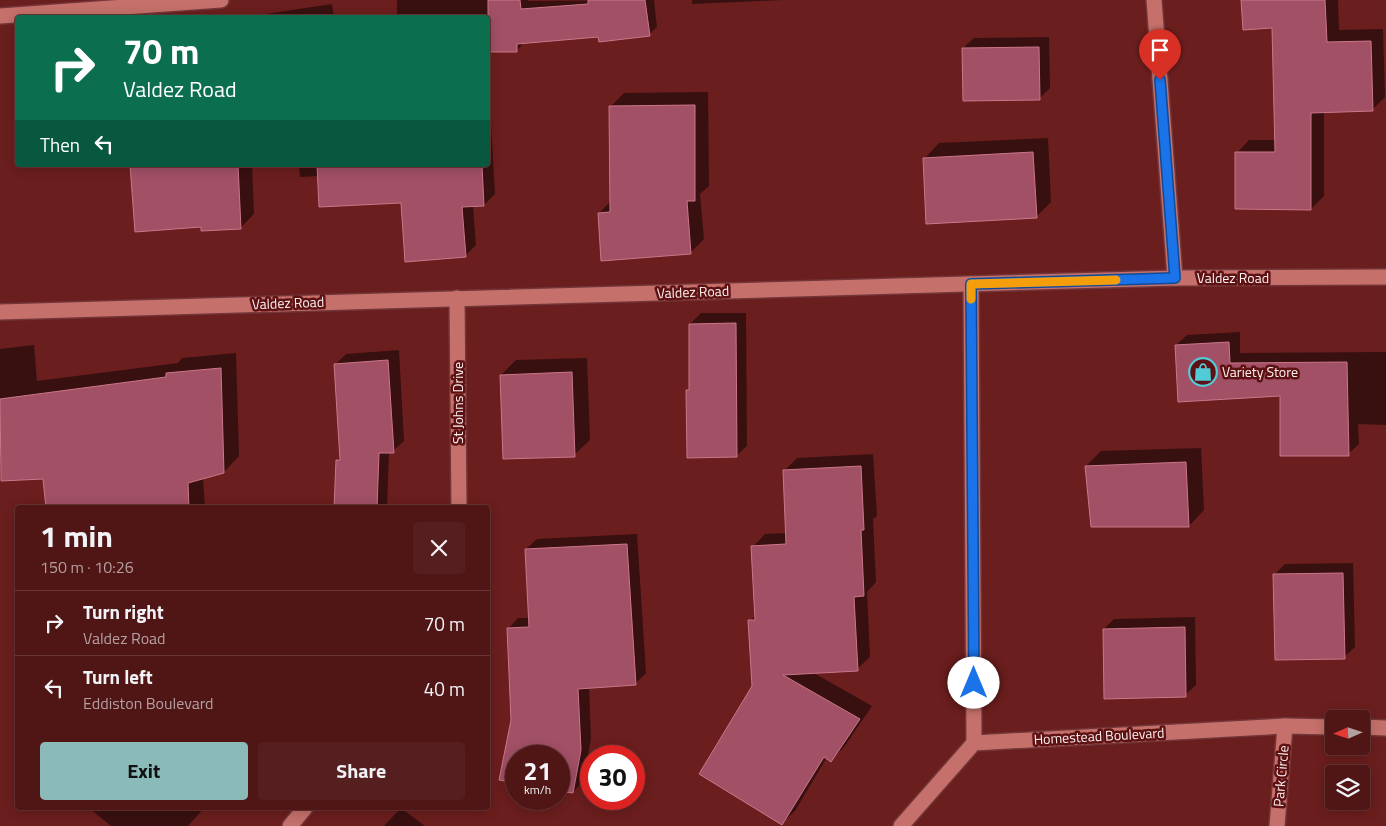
<!DOCTYPE html>
<html lang="en">
<head>
<meta charset="utf-8">
<style>
	body { margin:0; font-family:"Titillium Web",sans-serif; background:#561f1f; color:#f1f3f6; height:100vh; display:flex; flex-direction:column; font-size:19px; white-space:nowrap }
	* { box-sizing:border-box; margin:0 }
	p { font-size:16px; color:#b49fa1 }
	.icon { flex:none; width:28px; height:28px; fill:none; stroke:currentColor; stroke-width:2; stroke-linecap:round; stroke-linejoin:round }
	.map { position:relative; flex:1; overflow:hidden }
	.details { position:absolute; left:15px; top:505px; width:475px; height:305px; display:flex; flex-direction:column; background:#501616; border-radius:5px; box-shadow:0 2px 12px #0003,0 0 0 1px #673535 }
	.details>* { flex:none }
	.top-card { position:absolute; left:15px; top:15px; width:475px; height:152px; border-radius:5px; box-shadow:0 2px 12px #0003,0 0 0 1px #673535; background:#0b6e4f; color:#fff; overflow:hidden }
	.needle { width:32px; rotate:267deg }
	.tools { position:absolute; left:1325px; top:710px; display:grid; gap:10px }
	.tools a { display:grid; place-items:center; width:45px; height:45px; border-radius:5px; background:#501616; box-shadow:0 2px 12px #0003,0 0 0 1px #673535; font-size:25px }
	.speed { position:absolute; left:505px; top:745px; display:flex; gap:10px; font-size:25px; font-weight:700; text-align:center }
	.speed>* { display:grid; place-content:center; width:65px; height:65px; border-radius:50%; background:#501616; box-shadow:0 2px 12px #0003,0 0 0 1px #673535; line-height:1 }
	.speed small { font-size:12px; font-weight:400 }
	.speed .limit { border:8px solid #d22; background:#fff; color:#111 }
	.pin { position:absolute; display:grid; place-items:center; width:42px; height:42px; color:#fff; margin:-51px -21px; border-radius:50% 50% 50% 0; rotate:-45deg; box-shadow:0 0 5px #0007 }
	.pin .icon { rotate:45deg }
	.me { position:absolute; width:55px; margin:-28px; rotate:0deg; stroke-linejoin:round; filter:drop-shadow(0 0 4px #0008) }
	.turn { display:flex; align-items:center; gap:18px; height:105px; padding:0 25px; font-size:22px }
	.turn .icon { width:65px; height:65px; stroke-width:2.5 }
	.turn b { display:block; font-size:35px; line-height:42px }
	.then { display:flex; align-items:center; height:48px; padding:0 25px; background:#0003; gap:10px; font-size:19px }
	.round { display:grid; place-items:center; flex:none; width:52px; height:52px; border-radius:5px; background:#561f1f }
	.head { display:flex; align-items:center; justify-content:space-between; height:85px; padding:0 25px }
	h1 { font-size:30px; font-weight:700; line-height:38px }
	.cta { display:flex; gap:10px; margin-top:auto; padding:10px 25px }
	.cta a { flex:1; height:58px; border-radius:5px; background:#8bbbb9; color:#111; font-size:20px; font-weight:700; line-height:58px; text-align:center }
	.cta a+a { background:#561f1f; color:#f1f3f6 }
	ul { padding:0; list-style:none }
	li { display:flex; align-items:center; gap:15px; height:65px; padding:0 25px; border-top:1px solid #673535 }
	li div { flex:1 }
	li b { display:block; font-size:19px }
	li em { font-style:normal }
	.map>svg:first-child { display:block }
	.shadow { fill:#0007 }
	.building { fill:#a15066; stroke:#cc768b }
	.lines { fill:none; stroke-linecap:round; stroke-linejoin:round }
	.minor-casing { stroke:#723538; stroke-width:18 }
	.minor { stroke:#c5706a; stroke-width:15 }
	.route-casing { stroke:#114b97; stroke-width:12 }
	.route { stroke:#1a73e8; stroke-width:9 }
	.slow { stroke:#f59e0b; stroke-width:9 }
	.labels { text-anchor:middle; stroke-width:5; stroke-linejoin:round; paint-order:stroke }
	.street-label { font-size:14px; fill:#faf0ef; stroke:#5e1113 }
	.poi-label { font-size:14px; fill:#faf0ef; stroke:#5e1113; text-anchor:start }
</style>
</head>
<body>
<div class="map">
<svg width="1386" height="826" viewBox="0 0 1386 826">
	<rect width="100%" height="100%" fill="#6a1e1d"/>
	<g class="shadow">
		<path d="M397,0H528V1L654,0L657,27L649,34L599,35L524,42L517,51H488V18H397Z"/>
		<path d="M692,0H783L692,4Z"/>
		<path d="M1243,0H1338L1339,30L1383,29L1385,97L1372,110L1324,112V196L1311,209L1237,153L1249,140H1276L1273,27Z"/>
		<path d="M332,4L334,18H240Z"/>
		<path d="M1049,37L1050,88L1039,99L963,48L974,38Z"/>
		<path d="M708,92L709,186L700,194L704,239L690,253L599,213L611,201V106L624,93Z"/>
		<path d="M488,125H491L495,194L484,205L473,206L476,245L465,256L402,202L319,176L300,177L299,165H488Z"/>
		<path d="M1048,138L1051,202L1036,217L924,159L939,143Z"/>
		<path d="M131,165H252L254,214L240,228L202,226Z"/>
		<path d="M701,313H746L747,446L736,456L687,391L690,387V324Z"/>
		<path d="M1240,332V353L1386,352V425L1358,424L1359,444L1348,454L1281,395L1176,345L1187,335Z"/>
		<path d="M34,345L37,381L178,363L182,358L236,353L239,456L224,472L203,478L205,508H47L44,478L0,469V349Z"/>
		<path d="M399,350L404,441L393,451L389,452L387,507L336,508L337,460L341,456L336,364L346,354Z"/>
		<path d="M587,358L590,440L574,455L501,375L516,360Z"/>
		<path d="M1201,448L1204,510L1189,526L1086,466L1101,451Z"/>
		<path d="M873,454L877,516L873,519L876,582L867,592L870,657L857,669L812,672L872,706L844,747L831,760L827,757L795,811L782,823L753,687L750,621L756,615L753,547L765,534L787,533L784,471L797,458Z"/>
		<path d="M637,534L646,673L635,684L589,687L591,739L583,781L573,792L559,789V756H516V782L501,779L512,720L508,629L518,618H530L526,549L537,539Z"/>
		<path d="M1353,563L1355,647L1344,657L1274,575L1285,564Z"/>
		<path d="M1195,617L1196,685L1185,695L1104,629L1114,619Z"/>
		<path d="M89,808H204L188,826H111Z"/>
		<path d="M401,808L425,826H384Z"/>
	</g>
	<g class="building">
		<path d="M488,0H520L521,9L588,4V0H645L650,36L599,42L598,37L517,44V52H488Z"/>
		<path d="M1241,0H1325L1327,42L1371,41L1373,111L1311,113V210L1235,209V152H1275L1272,28L1243,30Z"/>
		<path d="M1039,47L1040,100L963,101L962,48Z"/>
		<path d="M695,105V201H687L691,254L601,261L598,213L610,212L609,106Z"/>
		<path d="M1033,152L1037,218L926,224L923,158Z"/>
		<path d="M130,165H238L241,229L201,231V227L135,232Z"/>
		<path d="M317,165H482L484,206L462,207L466,257L405,262L401,203L319,207Z"/>
		<path d="M736,323L737,457L687,458L686,390H689V324Z"/>
		<path d="M1229,342L1230,363L1347,362L1349,456H1280V396L1178,402L1175,345Z"/>
		<path d="M388,360L394,453H379L377,508H334L336,460H340L334,364Z"/>
		<path d="M221,368L224,473L188,483L189,508H46L43,479L1,481L0,399L166,377V373Z"/>
		<path d="M572,372L575,457L503,459L500,375Z"/>
		<path d="M1186,462L1189,527H1091L1085,466Z"/>
		<path d="M861,466L864,530H861L864,596L854,597L858,671L783,675L860,719L831,762L824,757L782,825L699,774L752,686L748,620H755L751,546L786,544L783,470Z"/>
		<path d="M627,544L636,685L578,689L581,750L573,793L559,791V756H516V783L499,780L511,720L507,628L529,627L525,549Z"/>
		<path d="M1343,573L1345,659L1275,660L1273,574Z"/>
		<path d="M1185,627L1186,697L1104,699L1103,629Z"/>
	</g>
	<g class="lines">
		<defs>
			<g id="minor">
				<path d="M1154,0L1175,278"/>
				<path d="M0,16L221,0"/>
				<path d="M971,284L974,743"/>
				<path d="M457,298L459,508"/>
				<path d="M0,312L1175,278L1386,277"/>
				<path d="M1361,727L1386,728"/>
				<path d="M290,826L305,808"/>
				<path d="M901,826L974,743L1285,726L1334,727"/>
				<path d="M1277,826L1285,726"/>
			</g>
		</defs>
		<use href="#minor" class="minor-casing"/>
		<use href="#minor" class="minor"/>
	</g>
	<g class="lines">
		<defs>
			<path id="route" d="M974,683L971,284L1175,278L1160,80"/>
		</defs>
		<use href="#route" class="route-casing"/>
		<use href="#route" class="route"/>
		<path class="slow" d="M971,299V284L1116,280"/>
	</g>
	<defs>
		<symbol id="shop-ring" viewBox="-11 -11 22 22"><circle r="9.5" fill="#5e1113" stroke="#52cbd8" stroke-width="1.5"/><path d="M-5-2.5h2.3a2.7 3.5 0 0 1 5.4 0H5L5.5 6h-11ZM-1.5-2.5h3a1.5 2.3 0 0 0-3 0Z" fill="#52cbd8"/></symbol>
	</defs>
	<g fill-rule="evenodd">
		<use href="#shop-ring" x="1187" y="356" width="32" height="32"/>
	</g>
	<g class="labels">
		<g class="street-label">
			<text x="1233" y="283">Valdez Road</text>
			<text transform="translate(693 292) rotate(-2)" y="5">Valdez Road</text>
			<text transform="translate(288 303) rotate(-2)" y="5">Valdez Road</text>
			<text transform="translate(458 403) rotate(-90)" y="5">St Johns Drive</text>
			<text transform="translate(1099 736) rotate(-3)" y="5">Homestead Boulevard</text>
			<text transform="translate(1281 776) rotate(-85)" y="5">Park Circle</text>
		</g>
		<g class="poi-label">
			<text x="1222" y="377">Variety Store</text>
		</g>
	</g>
</svg>
<div class="tools">
<a><svg class="needle" viewBox="-14 -14 28 28"><path d="M0-13l5 13h-10z" fill="#e53935"/><path d="M0 13l5-13h-10z" fill="#b49fa1"/></svg></a>
<a><svg class="icon" aria-label="layers" viewBox="0 0 24 24"><path d="M12 4l9 5-9 5-9-5zM3 14l9 5 9-5"/></svg></a>
</div>
<div class="speed"><div>21<small>km/h</small></div><div class="limit">30</div></div>
<div class="pin" style="left:1160px;top:80px;background:#d93025"><svg class="icon" aria-label="arrive" viewBox="0 0 24 24"><path d="M6 21V4h12l-3 4 3 4H6"/></svg></div>
<svg class="me" style="left:974px;top:683px" viewBox="-20 -20 40 40"><circle r="19" fill="#fff"/><path d="M0-13L10 11 0 6-10 11z" fill="#1a73e8"/></svg>
<div class="top-card">
<div class="turn"><svg class="icon" aria-label="right" viewBox="0 0 24 24"><path d="M7 20v-9h11M14 6l5 5-5 5"/></svg><div><b>70 m</b>Valdez Road</div></div>
<div class="then">Then<svg class="icon" aria-label="left" viewBox="0 0 24 24"><path d="M17 20v-9H6M10 6l-5 5 5 5"/></svg></div>
</div>
<section class="details">
<div class="head"><div><h1>1 min</h1><p>150 m · 10:26</p></div><a class="round"><svg class="icon" aria-label="close" viewBox="0 0 24 24"><path d="M6 6l12 12M18 6L6 18"/></svg></a></div>
<ul>
<li><svg class="icon" aria-label="right" viewBox="0 0 24 24"><path d="M7 20v-9h11M14 6l5 5-5 5"/></svg><div><b>Turn right</b><p>Valdez Road</p></div><em>70 m</em></li>
<li><svg class="icon" aria-label="left" viewBox="0 0 24 24"><path d="M17 20v-9H6M10 6l-5 5 5 5"/></svg><div><b>Turn left</b><p>Eddiston Boulevard</p></div><em>40 m</em></li>
</ul>
<div class="cta"><a>Exit</a><a>Share</a></div>
</section>
</div>
</body>
</html>
